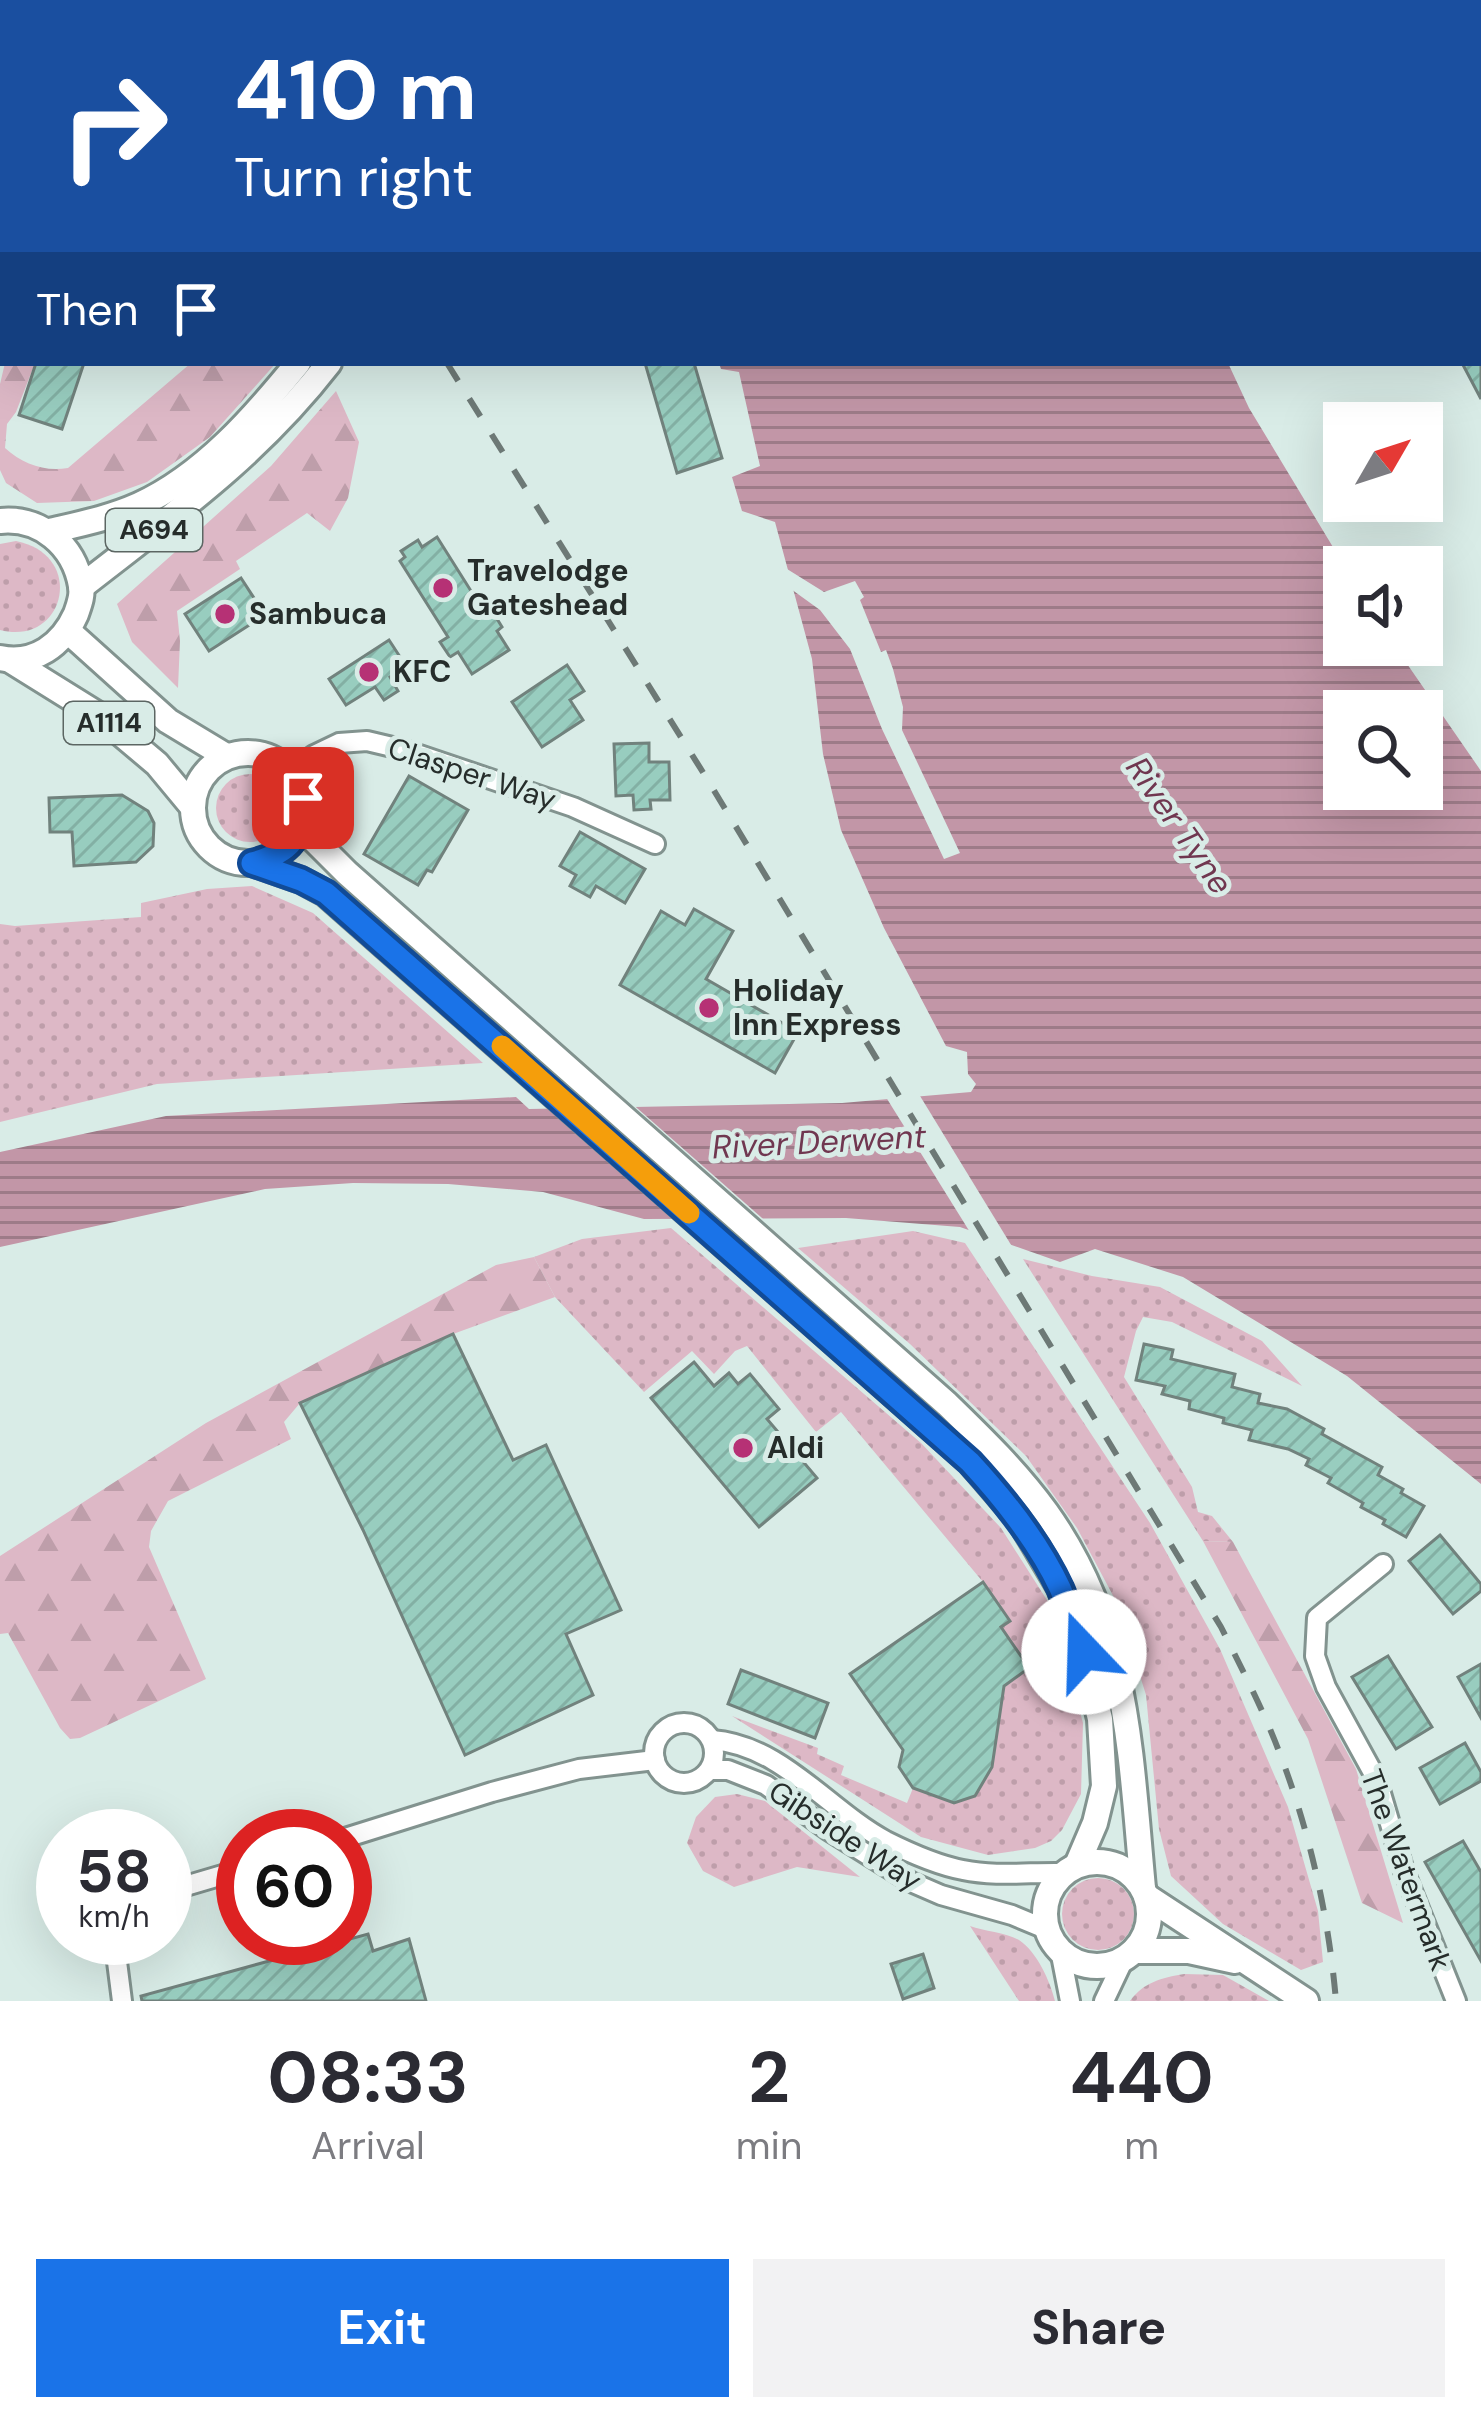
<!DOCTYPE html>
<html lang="en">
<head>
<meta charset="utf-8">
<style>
	body { margin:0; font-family:"DM Sans",sans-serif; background:#f2f2f3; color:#2b2b33; height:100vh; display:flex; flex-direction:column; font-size:45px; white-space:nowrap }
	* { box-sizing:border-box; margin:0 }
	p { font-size:39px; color:#7c7c81 }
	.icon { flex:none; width:66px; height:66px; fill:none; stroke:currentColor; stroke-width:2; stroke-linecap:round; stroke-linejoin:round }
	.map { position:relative; height:2001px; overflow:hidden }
	.side { display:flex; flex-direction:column; background:#fff; flex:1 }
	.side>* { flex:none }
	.guide { position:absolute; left:0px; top:0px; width:1482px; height:366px; box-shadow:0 12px 48px #0002; background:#1a4fa0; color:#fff; overflow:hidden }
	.needle { width:78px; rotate:51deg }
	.tools { position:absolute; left:1323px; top:402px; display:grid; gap:24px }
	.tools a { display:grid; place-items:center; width:120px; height:120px; border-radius:0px; background:#fff; box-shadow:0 12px 48px #0002; font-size:60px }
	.speed { position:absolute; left:36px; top:1809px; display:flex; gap:24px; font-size:60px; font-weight:700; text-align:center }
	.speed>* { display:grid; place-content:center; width:156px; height:156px; border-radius:50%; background:#fff; box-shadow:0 12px 48px #0002; line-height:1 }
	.speed small { font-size:30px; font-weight:400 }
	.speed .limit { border:18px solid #d22; background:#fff; color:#111 }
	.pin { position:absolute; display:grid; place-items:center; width:102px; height:102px; color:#fff; margin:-51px; border-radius:24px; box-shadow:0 6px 18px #0006 }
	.me { position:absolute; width:132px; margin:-66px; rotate:339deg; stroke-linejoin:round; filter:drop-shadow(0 0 9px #0008) }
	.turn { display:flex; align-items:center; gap:42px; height:252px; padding:0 36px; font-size:54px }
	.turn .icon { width:156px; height:156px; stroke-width:2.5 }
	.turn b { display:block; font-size:84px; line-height:102px }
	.then { display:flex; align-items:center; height:114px; padding:0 36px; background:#0003; gap:24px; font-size:45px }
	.eta { display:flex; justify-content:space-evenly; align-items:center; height:204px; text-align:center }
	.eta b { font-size:72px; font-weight:700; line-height:84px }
	.cta { display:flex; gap:24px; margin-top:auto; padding:24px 36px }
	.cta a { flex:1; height:138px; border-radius:0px; background:#1a73e8; color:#fff; font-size:48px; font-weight:700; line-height:138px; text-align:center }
	.cta a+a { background:#f2f2f3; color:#2b2b33 }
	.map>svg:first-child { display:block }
	.grass { fill:url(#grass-dots) }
	.forest { fill:url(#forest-firs) }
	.water { fill:url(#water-rules); fill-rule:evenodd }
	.pier { fill:#d9ece7 }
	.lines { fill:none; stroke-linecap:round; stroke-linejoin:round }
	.stream { stroke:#c296a7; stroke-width:6 }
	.building { fill:url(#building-hatch); stroke:#71827d; stroke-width:3 }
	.minor-casing { stroke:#82938f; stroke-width:24 }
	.major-casing { stroke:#82938f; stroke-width:30 }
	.minor { stroke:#fff; stroke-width:18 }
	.major { stroke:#fff; stroke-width:24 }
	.rail { stroke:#6d7976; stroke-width:6; stroke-dasharray:21 21; stroke-linecap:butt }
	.route-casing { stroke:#114b97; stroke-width:30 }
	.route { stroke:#1a73e8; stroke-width:21 }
	.slow { stroke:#f59e0b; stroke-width:21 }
	.poi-dot { fill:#b63175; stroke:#d9ece7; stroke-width:4.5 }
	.labels { text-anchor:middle; stroke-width:10; stroke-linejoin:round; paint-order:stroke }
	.shield { fill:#d9ece7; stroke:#5c6663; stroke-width:3 }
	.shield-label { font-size:27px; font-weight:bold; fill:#262d2b }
	.poi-label { font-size:30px; font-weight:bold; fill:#262d2b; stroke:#d9ece7; text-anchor:start }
	.street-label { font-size:30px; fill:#262d2b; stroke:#d9ece7 }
	.water-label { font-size:33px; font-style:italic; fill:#703750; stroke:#d9ece7 }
</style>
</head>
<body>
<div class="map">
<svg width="1481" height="2001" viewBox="0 0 1481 2001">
	<defs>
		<pattern id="grass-dots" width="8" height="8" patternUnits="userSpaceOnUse" patternTransform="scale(3)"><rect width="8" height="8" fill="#ddb8c6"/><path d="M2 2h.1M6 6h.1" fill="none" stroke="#be9eaa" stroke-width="1.8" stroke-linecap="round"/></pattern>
		<pattern id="forest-firs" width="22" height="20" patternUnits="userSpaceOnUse" patternTransform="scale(3)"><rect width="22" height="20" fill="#ddb8c6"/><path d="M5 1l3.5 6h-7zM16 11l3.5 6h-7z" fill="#be9eaa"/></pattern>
		<pattern id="water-rules" width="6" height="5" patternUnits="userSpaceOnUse" patternTransform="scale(3)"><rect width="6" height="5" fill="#c296a7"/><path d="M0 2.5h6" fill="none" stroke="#9d7b88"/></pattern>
		<pattern id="building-hatch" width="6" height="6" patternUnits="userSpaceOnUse" patternTransform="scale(3)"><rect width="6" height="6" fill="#98cdbf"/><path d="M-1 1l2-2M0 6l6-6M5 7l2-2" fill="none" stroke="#83b0a4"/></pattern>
	</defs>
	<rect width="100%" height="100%" fill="#d9ece7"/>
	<g class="grass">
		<path d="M16,541C87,555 65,647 0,630V544Z"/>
		<circle cx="250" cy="808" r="34"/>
		<path d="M252,886L313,913L483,1063L157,1084L0,1122V924L15,926L141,917V903L207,889Z"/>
		<path d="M671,1228L921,1443L1001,1528L1052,1608L1083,1723L1081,1794L1062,1830L1051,1841L1035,1848L988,1855L921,1837L732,1716L818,1748L817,1754L844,1766L841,1775L907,1803L913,1788L954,1803L975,1796L1001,1627L983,1582L841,1412L816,1432L747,1346L735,1351L714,1374L692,1351L644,1392L555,1297L534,1257L582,1239Z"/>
		<path d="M913,1231L965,1243L1150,1523L1220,1649L1288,1807L1318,1911L1323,1962L1301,1970L1223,1924L1171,1876L1159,1829L1146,1695L1118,1605L1077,1528L1026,1456L910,1344L798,1248Z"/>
		<path d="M1023,1259L1092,1276L1160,1287L1262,1341L1302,1386L1172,1322L1143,1317L1136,1331L1124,1377L1192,1487L1198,1512L1212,1516L1233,1542L1203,1541Z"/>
		<path d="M737,1794L765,1801L860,1877L797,1867L734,1887L703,1871L687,1843L696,1817L715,1797Z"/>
		<circle cx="1098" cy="1914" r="36"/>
		<path d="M970,1926C984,1931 1007,1933 1019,1940C1037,1952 1050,1981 1055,2001H1019Z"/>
		<path d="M1184,1974L1223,1975L1269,2001H1130C1144,1982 1161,1978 1184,1974Z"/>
	</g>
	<g class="forest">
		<path d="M5,363H35L16,412L7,424L5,448C23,464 44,472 68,468L191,363H276L210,437L147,482L94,501L37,503L6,483L0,470V384Z"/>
		<path d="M336,391L359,442L348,498L330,531L307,513L236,561L240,569L177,611L180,641L178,688L132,642L117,604L271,466Z"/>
		<path d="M534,1257L555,1297L453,1334L300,1403L284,1422L291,1439L168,1501L151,1531L149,1547L206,1679L80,1738L70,1739L60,1728L8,1633L0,1634V1556L206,1423L496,1265Z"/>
		<path d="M1203,1541L1233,1542L1356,1769L1403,1923L1362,1903L1308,1739Z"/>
	</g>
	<g class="water">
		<path d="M672,0H1077L1078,3H673Z"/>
		<path d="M719,363H1228L1249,408L1345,567L1344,645H1394L1481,771V1484L1347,1376L1183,1277L1095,1249L1060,1262L960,1227L846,1218L644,1219L543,1192L448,1184L353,1183L265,1189L0,1247V1152L166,1116L516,1097L529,1109L842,1103L971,1092L976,1084L968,1074L967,1052L946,1046L884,928L841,830L823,754L812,659L775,522L742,511L732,477L760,466L739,372L721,369ZM1344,711H1422V789H1344Z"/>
	</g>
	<g class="pier">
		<path d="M779,564L824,592L855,581L864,597L860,600L881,652L886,650L893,669L903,707L902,730L960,853L944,859L882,729L850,649L820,610L784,584Z"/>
		<path d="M917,1091L1016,1253L973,1237L884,1094Z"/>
		<path d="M629,1101L770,1225H681L542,1103Z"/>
	</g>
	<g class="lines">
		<path class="stream" d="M42,0L48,3"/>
	</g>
	<g class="building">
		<path d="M36,363H84L62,429L19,415Z"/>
		<path d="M645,363H694L722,458L677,473Z"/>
		<path d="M1462,363H1481V399Z"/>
		<path d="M437,537L488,618L494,614L502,627L497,631L509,650L472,674L458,652L450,657L440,642L448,637L400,561L405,557L401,551L418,540L422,547Z"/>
		<path d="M241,578L265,615L209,651L185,614Z"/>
		<path d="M389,640L406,666L390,677L398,691L384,700L375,687L346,705L329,679Z"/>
		<path d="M567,665L584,691L570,700L583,720L542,747L512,702Z"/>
		<path d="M649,743V762H669L670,800H650L651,809L634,810L633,795L616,796L614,744Z"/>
		<path d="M409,776L468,810L432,872L427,870L418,885L364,854Z"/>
		<path d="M122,795L148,811L154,823L153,846L136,862L74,866L72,832H50L49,798Z"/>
		<path d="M580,832L645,869L625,903L596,886L590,897L570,886L576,875L560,866Z"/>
		<path d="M694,909L733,931L706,979L798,1032L775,1073L620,985L661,911L685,925Z"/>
		<path d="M453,1334L513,1460L546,1445L621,1610L566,1634L593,1695L465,1755L363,1530L300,1403Z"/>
		<path d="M1144,1344L1173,1350L1171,1359L1235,1374L1232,1387L1260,1394L1258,1403L1287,1409L1324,1429L1322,1434L1382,1467L1378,1475L1403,1489L1401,1493L1424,1506L1406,1537L1383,1524L1385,1520L1361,1507L1363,1503L1328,1483L1331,1478L1306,1465L1309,1459L1288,1449L1249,1440L1252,1430L1223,1423L1224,1418L1189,1409L1190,1401L1162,1394L1165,1386L1136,1380Z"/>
		<path d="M694,1362L714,1386L729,1373L738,1384L750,1374L779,1409L767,1419L817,1478L759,1527L651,1398Z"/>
		<path d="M1440,1535L1481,1584V1591L1453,1614L1409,1561Z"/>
		<path d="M983,1582L1010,1621L1001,1627L1029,1668L1004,1686L992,1767L975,1796L954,1803L913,1788L899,1767L903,1750L850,1674Z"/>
		<path d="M1388,1656L1432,1727L1396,1749L1352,1677Z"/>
		<path d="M1481,1664V1718L1458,1677Z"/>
		<path d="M741,1670L828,1703L815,1738L728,1704Z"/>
		<path d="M1465,1743L1481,1772V1781L1440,1804L1420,1768Z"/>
		<path d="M1463,1841L1481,1872V1961L1425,1862Z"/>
		<path d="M368,1934L373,1951L409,1939L426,2001H142L141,1996Z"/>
		<path d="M923,1954L934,1988L903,1999L891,1964Z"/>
	</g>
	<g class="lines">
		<defs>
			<g id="minor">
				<path d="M290,772L314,755L339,743L367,741L405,750L573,807L655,844"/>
				<path d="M1383,1564L1317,1618L1315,1656L1326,1687L1377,1780L1404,1871L1456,2001"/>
				<circle cx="684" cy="1753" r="30"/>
				<path d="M712,1740C782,1745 828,1810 886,1841C910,1853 936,1865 963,1870C996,1877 1031,1872 1064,1873"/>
				<path d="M710,1770H728L766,1785L828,1830L911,1882L941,1895L1012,1915L1048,1930"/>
				<path d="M345,1838L492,1792L579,1769L655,1760"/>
				<path d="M165,1892L243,1869"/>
				<path d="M99,1938H100"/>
				<path d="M114,1938L122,2001"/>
				<path d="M1060,1950L1070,2001"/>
				<path d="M1104,2001L1124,1959"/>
			</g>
			<g id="major">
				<path d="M467,3V0"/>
				<path d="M489,3L490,0"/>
				<path d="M0,521C40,517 74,545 81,586C83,596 79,605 76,614C62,645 35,665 0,658"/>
				<path d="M50,531C80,524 110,518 139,505C204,475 254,417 298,363"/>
				<path d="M81,587C173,515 257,456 329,363"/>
				<path d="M68,631L168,721L226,756"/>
				<path d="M10,660L100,716L157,764L191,805"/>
				<circle cx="248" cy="808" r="55"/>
				<path d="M301,827L347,873L947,1404C982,1438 1017,1472 1046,1512C1129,1628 1130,1752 1143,1888"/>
				<path d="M252,863L301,880L325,893L970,1462L1019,1519L1060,1588L1084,1652L1100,1719L1104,1786L1095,1823L1077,1865"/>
				<circle cx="1097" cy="1914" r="52"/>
				<path d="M1146,1896L1306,2001"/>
				<path d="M1134,1951H1189L1235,1961"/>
			</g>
		</defs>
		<use href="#minor" class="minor-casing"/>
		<use href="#major" class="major-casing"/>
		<use href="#minor" class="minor"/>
		<use href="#major" class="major"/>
		<g class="rail">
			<path d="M239,0L241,3"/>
			<path d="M447,363L704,774L1221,1627C1238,1661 1255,1694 1270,1729C1306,1815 1328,1908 1336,2001"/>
		</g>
	</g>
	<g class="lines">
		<defs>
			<path id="route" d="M303,798C301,838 293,852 252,863L301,880L326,893L970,1462C1005,1500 1038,1541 1060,1588C1069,1609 1076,1631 1084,1652"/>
		</defs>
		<use href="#route" class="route-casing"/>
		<use href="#route" class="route"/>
		<path class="slow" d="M502,1046L689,1213"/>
	</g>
	<g class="poi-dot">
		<circle cx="443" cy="588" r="12"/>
		<circle cx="225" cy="614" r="12"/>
		<circle cx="369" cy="672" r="12"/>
		<circle cx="709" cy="1008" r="12"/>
		<circle cx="743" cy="1448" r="12"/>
	</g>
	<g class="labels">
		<g class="shield">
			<rect x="106" y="509" width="96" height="42" rx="9"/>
			<rect x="64" y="702" width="90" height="42" rx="9"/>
		</g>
		<g class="shield-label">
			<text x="154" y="539">A694</text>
			<text x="109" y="732">A1114</text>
		</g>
		<g class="poi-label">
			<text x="467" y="581">Travelodge<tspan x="467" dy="34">Gateshead</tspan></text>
			<text x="249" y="624">Sambuca</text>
			<text x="393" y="682">KFC</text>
			<text x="733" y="1001">Holiday<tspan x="733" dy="34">Inn Express</tspan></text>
			<text x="767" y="1458">Aldi</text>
		</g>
		<g class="street-label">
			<text transform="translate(472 774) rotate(18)" y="10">Clasper Way</text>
			<text transform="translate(845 1836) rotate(33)" y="10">Gibside Way</text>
			<text transform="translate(1406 1870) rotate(70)" y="10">The Watermark</text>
		</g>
		<g class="water-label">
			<text transform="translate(1180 825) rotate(55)" y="12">River Tyne</text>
			<text transform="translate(819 1141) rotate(-3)" y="12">River Derwent</text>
		</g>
	</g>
</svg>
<div class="tools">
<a><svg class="needle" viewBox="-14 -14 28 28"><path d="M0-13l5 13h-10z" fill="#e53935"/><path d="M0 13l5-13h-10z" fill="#7c7c81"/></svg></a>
<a><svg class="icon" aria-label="sound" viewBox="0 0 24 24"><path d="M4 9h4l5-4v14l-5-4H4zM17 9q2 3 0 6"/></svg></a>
<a><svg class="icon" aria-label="search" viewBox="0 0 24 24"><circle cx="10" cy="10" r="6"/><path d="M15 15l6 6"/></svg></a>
</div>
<div class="speed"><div>58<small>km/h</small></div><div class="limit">60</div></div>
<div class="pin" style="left:303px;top:798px;background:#d93025"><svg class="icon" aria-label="arrive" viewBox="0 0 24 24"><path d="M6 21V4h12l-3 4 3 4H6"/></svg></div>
<svg class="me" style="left:1084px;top:1652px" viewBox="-20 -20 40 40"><circle r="19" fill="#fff"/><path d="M0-13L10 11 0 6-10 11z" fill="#1a73e8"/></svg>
<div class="guide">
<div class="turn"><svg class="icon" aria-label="right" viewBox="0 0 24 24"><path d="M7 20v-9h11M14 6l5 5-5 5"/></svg><div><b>410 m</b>Turn right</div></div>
<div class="then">Then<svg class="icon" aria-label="arrive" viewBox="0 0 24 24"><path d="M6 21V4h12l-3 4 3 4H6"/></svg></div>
</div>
</div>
<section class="side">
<div class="eta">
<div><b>08:33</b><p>Arrival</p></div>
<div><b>2</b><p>min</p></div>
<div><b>440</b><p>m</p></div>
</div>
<div class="cta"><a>Exit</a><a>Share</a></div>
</section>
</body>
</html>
